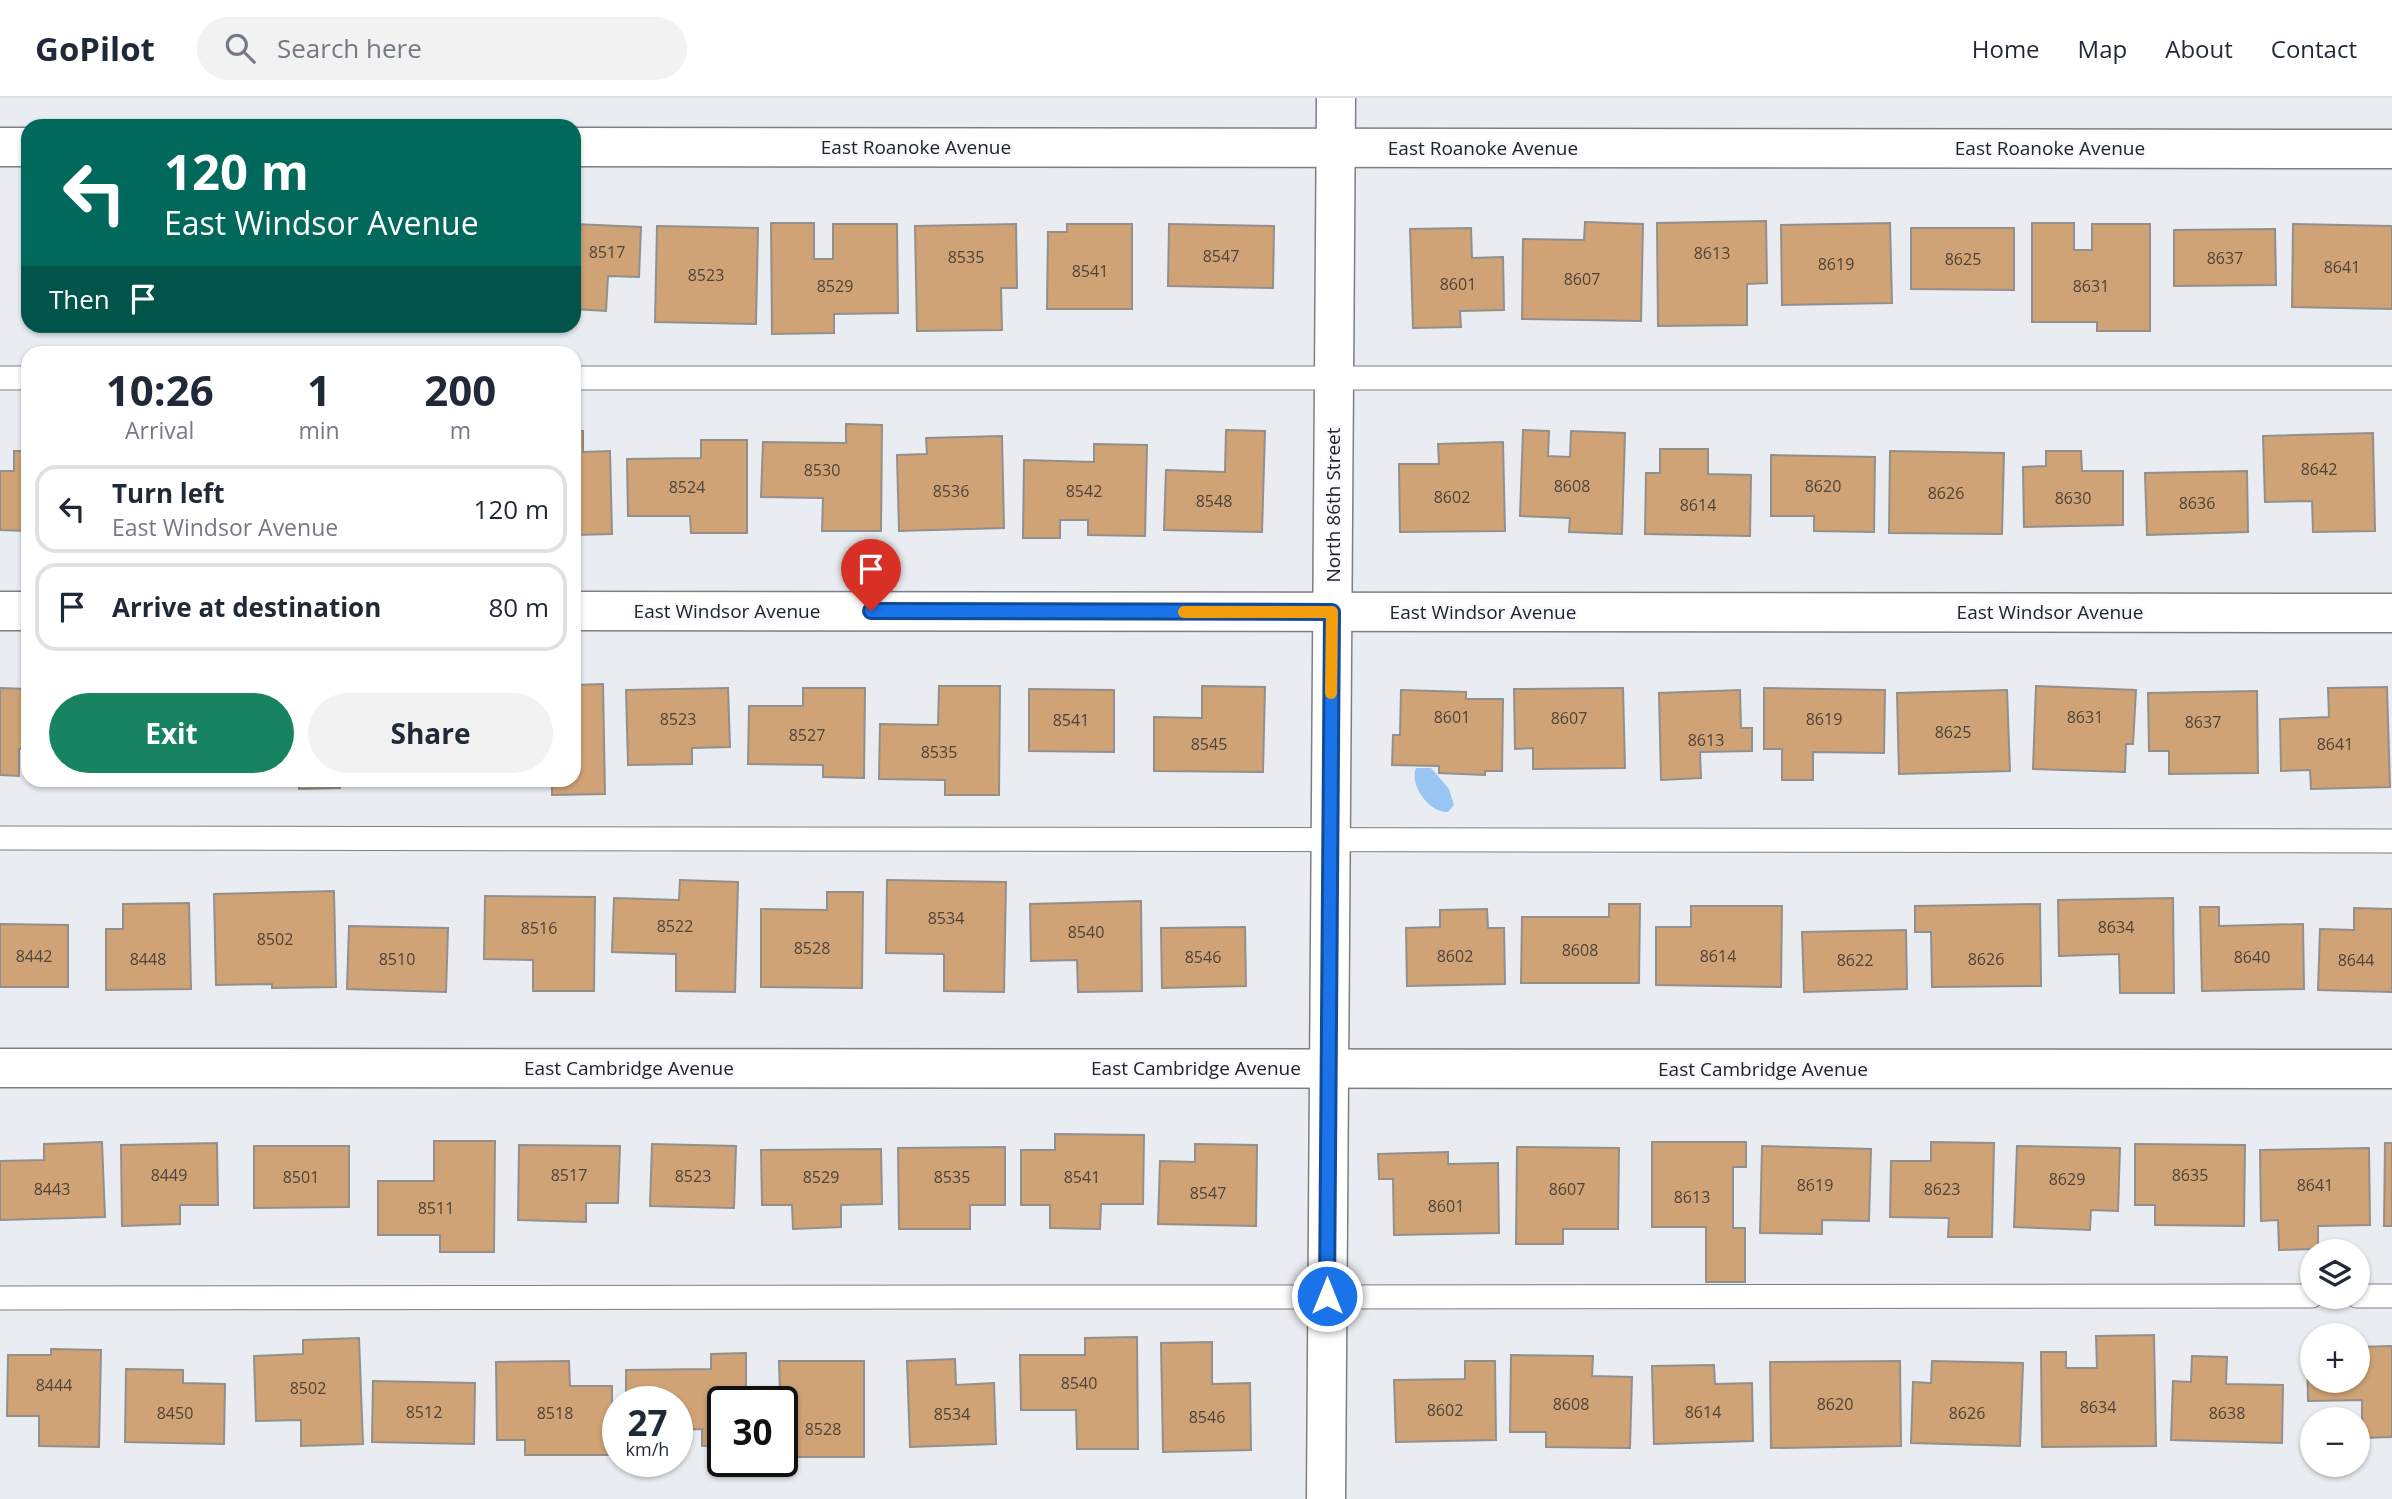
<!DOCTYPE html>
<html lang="en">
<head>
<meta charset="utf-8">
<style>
	body { margin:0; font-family:"Open Sans",sans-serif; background:#f2f2f3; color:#1f2937; height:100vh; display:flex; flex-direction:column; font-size:26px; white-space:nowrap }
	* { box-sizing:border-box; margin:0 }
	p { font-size:23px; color:#747a83 }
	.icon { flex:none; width:38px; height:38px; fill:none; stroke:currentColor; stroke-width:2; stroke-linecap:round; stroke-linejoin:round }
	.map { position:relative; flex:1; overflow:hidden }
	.panel { position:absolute; left:21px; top:248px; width:560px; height:441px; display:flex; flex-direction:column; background:#fff; border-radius:21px; box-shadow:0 2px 5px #0004 }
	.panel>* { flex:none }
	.hud { position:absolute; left:21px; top:21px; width:560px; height:214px; border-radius:21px; box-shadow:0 2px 5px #0004; background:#00695c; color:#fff; overflow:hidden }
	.fabs { position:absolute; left:2300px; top:1141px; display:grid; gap:14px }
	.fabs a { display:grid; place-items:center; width:70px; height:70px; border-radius:50%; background:#fff; box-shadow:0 2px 5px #0004; font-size:35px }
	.speed { position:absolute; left:602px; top:1288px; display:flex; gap:14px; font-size:35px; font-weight:700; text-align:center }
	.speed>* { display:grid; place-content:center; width:91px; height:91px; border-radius:50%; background:#fff; box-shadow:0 2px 5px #0004; line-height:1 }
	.speed small { font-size:18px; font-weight:400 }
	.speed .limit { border:4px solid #111; border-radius:10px; background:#fff; color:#111 }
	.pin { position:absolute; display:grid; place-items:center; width:60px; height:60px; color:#fff; margin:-72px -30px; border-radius:50% 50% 50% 0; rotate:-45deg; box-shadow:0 0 7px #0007 }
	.pin .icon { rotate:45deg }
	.me { position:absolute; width:77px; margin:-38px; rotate:0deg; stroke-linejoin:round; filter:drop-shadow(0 0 5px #0008) }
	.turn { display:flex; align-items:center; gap:24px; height:147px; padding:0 28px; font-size:32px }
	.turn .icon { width:91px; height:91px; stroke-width:2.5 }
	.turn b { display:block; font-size:49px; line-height:60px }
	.then { display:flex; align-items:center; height:66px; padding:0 28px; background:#0003; gap:14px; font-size:26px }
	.eta { display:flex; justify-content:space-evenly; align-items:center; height:119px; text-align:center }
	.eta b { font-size:42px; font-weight:700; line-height:49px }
	.cta { display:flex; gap:14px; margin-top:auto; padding:14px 28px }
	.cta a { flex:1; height:80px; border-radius:42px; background:#178360; color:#fff; font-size:28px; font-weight:700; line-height:80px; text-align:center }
	.cta a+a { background:#f2f2f3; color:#1f2937 }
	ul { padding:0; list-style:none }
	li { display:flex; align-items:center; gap:21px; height:88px; margin:0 14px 10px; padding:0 14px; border:4px solid #e0e1e3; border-radius:21px }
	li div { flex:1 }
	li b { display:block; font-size:26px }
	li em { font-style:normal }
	header { display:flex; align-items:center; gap:42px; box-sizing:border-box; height:98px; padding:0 35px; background:#fff; border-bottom:2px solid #e0e1e3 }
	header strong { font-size:33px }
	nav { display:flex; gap:38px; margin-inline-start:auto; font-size:24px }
	.search { width:490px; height:63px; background:#f2f2f3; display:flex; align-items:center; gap:18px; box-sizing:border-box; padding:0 24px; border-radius:38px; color:#747a83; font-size:26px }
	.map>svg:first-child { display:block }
	.water { fill:#98c5f2 }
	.building { fill:#d0a376; stroke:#928f8c; stroke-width:2 }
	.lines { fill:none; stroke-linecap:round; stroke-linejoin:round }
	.service-casing { stroke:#7d7f83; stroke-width:25 }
	.minor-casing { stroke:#7d7f83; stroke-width:41 }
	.service { stroke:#fff; stroke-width:23 }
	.minor { stroke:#fff; stroke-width:38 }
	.route-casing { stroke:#114b97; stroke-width:18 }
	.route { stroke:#1a73e8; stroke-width:12 }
	.slow { stroke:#f59e0b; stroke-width:12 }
	.labels { text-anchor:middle; stroke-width:5; stroke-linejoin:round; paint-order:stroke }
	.number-label { font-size:16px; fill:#4e4439 }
	.street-label { font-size:19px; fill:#232425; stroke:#f7f9fe }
</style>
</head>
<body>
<header>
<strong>GoPilot</strong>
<div class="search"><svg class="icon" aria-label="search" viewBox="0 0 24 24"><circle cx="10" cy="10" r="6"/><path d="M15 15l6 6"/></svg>Search here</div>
<nav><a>Home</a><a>Map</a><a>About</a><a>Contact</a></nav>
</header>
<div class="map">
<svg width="2392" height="1401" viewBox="0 0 2392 1401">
	<rect width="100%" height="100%" fill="#e9ecf0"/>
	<path class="water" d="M1416,670H1431L1449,691L1454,707L1448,714C1429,715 1409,687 1416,670Z"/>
	<g class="building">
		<path d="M1766,123L1767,185L1747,186V227L1658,228L1657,125Z"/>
		<path d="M1585,124L1643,126L1641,223L1522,221L1523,141L1584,142Z"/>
		<path d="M771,125H814V161H833V126H897L898,215L834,216V235L772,236Z"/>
		<path d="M1890,125L1892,205L1782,207L1781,127Z"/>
		<path d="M2032,125H2074V152H2092V126H2150V233H2097V224H2032Z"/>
		<path d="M574,126L641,129L639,179L608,178L606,213L574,211Z"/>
		<path d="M1016,126L1017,190H1001L1002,232L917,233L915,128Z"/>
		<path d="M1067,126H1132V211H1047L1048,134H1067Z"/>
		<path d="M1169,126L1274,128L1273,190L1168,188Z"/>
		<path d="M2293,126L2392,128V211L2292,209Z"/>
		<path d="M657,128L758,130L756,226L655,224Z"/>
		<path d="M1471,130L1472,160L1503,159L1504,212L1460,213L1461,229L1413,230L1410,131Z"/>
		<path d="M1911,130H2014V192L1911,191Z"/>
		<path d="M2275,131L2276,187L2174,188V132Z"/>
		<path d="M326,228H385V233L326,234Z"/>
		<path d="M846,326L882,327L881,433H822L823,400L761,399L763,344L846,345Z"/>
		<path d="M1226,332L1265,333L1262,434L1164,432L1166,372L1225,374Z"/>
		<path d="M1523,332L1549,333L1548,358L1570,359L1571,333L1625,335L1622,436L1569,434L1570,420L1520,418Z"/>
		<path d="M574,333H583V354L610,353L612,436L574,437Z"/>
		<path d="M2373,335L2375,433L2313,434L2312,403L2265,404L2263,338Z"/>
		<path d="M1002,338L1004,430L899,433L897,357L927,356L926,340Z"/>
		<path d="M701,342H747V435H691L690,418H628L627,361L701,360Z"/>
		<path d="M1503,344L1505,433L1400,434L1399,366H1439L1438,346Z"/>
		<path d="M1094,346L1147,347L1145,438L1088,437V422H1060V440H1023L1024,362L1094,364Z"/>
		<path d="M1660,351H1708V376L1751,377L1750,438L1645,436L1646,375H1660Z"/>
		<path d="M14,353H28V433L0,432V373H14Z"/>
		<path d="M1890,353L2004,355L2002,436L1889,435Z"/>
		<path d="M2046,353H2081L2082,373H2123V427L2024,429L2023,369L2046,368Z"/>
		<path d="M1771,357L1875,359L1874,434L1814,433V418H1771Z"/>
		<path d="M2247,373L2248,434L2147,437L2145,375Z"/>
		<path d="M603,586L605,696L552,697V682H574V587Z"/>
		<path d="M939,588H1000L999,697H945V682L879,681L880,626L938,627Z"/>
		<path d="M1202,588L1265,589L1263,674L1154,673V619L1202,620Z"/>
		<path d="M2036,588L2136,592L2133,646H2126L2125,674L2033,671Z"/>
		<path d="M2387,589L2390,689L2311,691L2310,672L2281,673L2280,621L2329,619L2328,590Z"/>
		<path d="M0,590L28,591V651H19V678L0,677Z"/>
		<path d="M728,590L730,649L692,650V666L628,667L626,592Z"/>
		<path d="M803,590H865L864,680L823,679V667L748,666L749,608H803Z"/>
		<path d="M1623,590L1625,670L1533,671V650L1515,651L1514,591Z"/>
		<path d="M1764,590L1885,592L1884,655L1813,654V682H1782V651H1764Z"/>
		<path d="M1029,591L1114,592V654L1029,653Z"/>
		<path d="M1401,592L1466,594V601H1503L1502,673H1485V677L1439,675V668L1392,667L1393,637H1400Z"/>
		<path d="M1740,592L1741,630H1752V653L1700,654L1701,680L1661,682L1659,595Z"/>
		<path d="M2007,592L2010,673L1899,676L1897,595Z"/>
		<path d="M2257,593L2258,675L2169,676V653H2149L2148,595Z"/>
		<path d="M299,682H340V690L299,691Z"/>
		<path d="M680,782L738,784L735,894L676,893V856L612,854L614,800L679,802Z"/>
		<path d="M887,782L1006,784L1004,894L944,893V856L886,855Z"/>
		<path d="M334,793L336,889L272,890V886L216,887L214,796Z"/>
		<path d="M827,794H863L862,890L761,889V811L827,812Z"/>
		<path d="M485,798L595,799L594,893H533V862L484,861Z"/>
		<path d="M2173,800L2174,895H2120L2119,856L2059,858L2058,802Z"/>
		<path d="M1141,803L1142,893L1078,894L1077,862L1031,863L1030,806Z"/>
		<path d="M189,805L191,891L106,892V831H123V806Z"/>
		<path d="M1609,806H1640L1639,885H1521L1522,819H1609Z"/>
		<path d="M2040,806L2041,888L1932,889L1931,834H1915V808Z"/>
		<path d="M1691,808H1782L1781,889L1656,887V829H1691Z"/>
		<path d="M2200,809H2219V828L2303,826L2304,891L2202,893Z"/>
		<path d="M2354,810L2392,811V894L2318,892L2320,831L2354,832Z"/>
		<path d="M1487,811L1488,830H1504L1505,886L1407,888L1406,830L1440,829V812Z"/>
		<path d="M0,826L68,827V889H0Z"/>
		<path d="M349,828L448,830L446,894L347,891Z"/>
		<path d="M1245,829L1246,888L1162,890L1161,830Z"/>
		<path d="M1906,832L1907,891L1804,894L1802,834Z"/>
		<path d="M1055,1036L1144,1037L1143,1106H1101L1100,1131L1050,1130V1107H1021V1052H1055Z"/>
		<path d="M434,1043H495L494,1154H440V1137H378V1083H434Z"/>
		<path d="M102,1044L105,1119L0,1122V1063L44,1062V1046Z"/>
		<path d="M1652,1044H1746V1069H1733V1130H1745V1184H1706V1129H1652Z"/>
		<path d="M1931,1044L1994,1045L1992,1139H1948L1949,1120L1890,1119L1891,1063H1931Z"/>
		<path d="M217,1045L218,1107H180V1126L122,1128L121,1047Z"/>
		<path d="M2385,1045H2392V1128H2384Z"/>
		<path d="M652,1046L736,1048L734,1110L650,1108Z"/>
		<path d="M1195,1046L1257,1047L1256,1128L1158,1126L1160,1063L1195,1064Z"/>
		<path d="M2135,1046L2245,1047L2244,1128L2155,1127V1107H2135Z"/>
		<path d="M519,1047L620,1048L618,1105H586V1124L518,1122Z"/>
		<path d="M254,1048H349V1109L254,1110Z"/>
		<path d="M1762,1048L1871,1051L1869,1123L1822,1122V1136L1760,1135Z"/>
		<path d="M2017,1048L2120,1050L2118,1113L2091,1112L2090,1132L2014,1129Z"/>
		<path d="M1005,1049V1107H970V1131H899L898,1050Z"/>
		<path d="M1517,1049L1619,1050L1618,1131H1563V1146H1516Z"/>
		<path d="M2369,1050L2370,1127L2318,1128V1151L2279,1152L2278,1122L2261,1123L2260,1052Z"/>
		<path d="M881,1051L882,1106L841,1107V1129L793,1131L792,1107H762L761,1052Z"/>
		<path d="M1448,1054V1066L1498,1065L1499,1135L1394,1137L1393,1081H1379L1378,1056Z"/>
		<path d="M2154,1237L2156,1348L2042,1349L2041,1254H2066V1270H2097L2096,1238Z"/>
		<path d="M1137,1239L1138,1351H1077L1076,1312H1021L1020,1257H1085V1240Z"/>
		<path d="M359,1240L363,1346L301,1348V1322L256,1323L254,1258L303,1256V1242Z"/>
		<path d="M1212,1244V1286L1250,1285L1251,1352L1163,1354L1161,1245Z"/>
		<path d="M2392,1248V1339L2362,1340V1302L2308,1303L2307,1250L2312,1249V1283H2357V1249Z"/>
		<path d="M51,1251L101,1252L99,1349L39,1348V1318H7L8,1257H51Z"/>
		<path d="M746,1255V1304H723V1347L702,1348V1331L677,1332V1304H626V1272L711,1271V1256Z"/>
		<path d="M1511,1257L1593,1258L1592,1278L1632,1279L1630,1350L1546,1349V1334H1510Z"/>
		<path d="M2192,1258L2227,1259L2226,1286L2283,1287L2282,1345L2171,1342L2173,1283L2191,1284Z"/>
		<path d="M955,1261L956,1287L994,1285L996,1346L910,1349L907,1263Z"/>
		<path d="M569,1263L570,1288H612V1357H525V1342H497L496,1264Z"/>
		<path d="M779,1263H864V1359H782Z"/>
		<path d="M1465,1263H1495L1496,1342L1396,1344L1394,1282L1465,1281Z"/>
		<path d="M1900,1263L1901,1348L1771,1350L1770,1264Z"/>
		<path d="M1932,1263L2023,1265L2020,1348L1911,1345L1913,1284L1931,1285Z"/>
		<path d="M1714,1267L1715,1286L1752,1285L1753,1343L1654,1346L1652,1268Z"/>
		<path d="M126,1271L183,1272V1285L225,1286L224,1346L125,1344Z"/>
		<path d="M373,1283L475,1285L474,1346L372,1344Z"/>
	</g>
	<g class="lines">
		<defs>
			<g id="service">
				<path d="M0,280H28"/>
				<path d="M574,280H2392"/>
				<path d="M0,740L2392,743"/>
				<path d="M2357,1198H2392"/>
				<path d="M0,1200L2312,1198"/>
			</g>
			<g id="minor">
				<path d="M0,49H28"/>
				<path d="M574,49L2392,51"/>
				<path d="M0,513H28"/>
				<path d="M574,513L2392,515"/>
				<path d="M0,970L2392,971"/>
				<path d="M1326,1401L1336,0"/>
			</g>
		</defs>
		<use href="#service" class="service-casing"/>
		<use href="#minor" class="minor-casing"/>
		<use href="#service" class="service"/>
		<use href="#minor" class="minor"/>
	</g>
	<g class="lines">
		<defs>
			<path id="route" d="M871,513L1332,514L1327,1198"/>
		</defs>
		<use href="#route" class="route-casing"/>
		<use href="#route" class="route"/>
		<path class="slow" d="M1184,514H1332L1331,595"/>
	</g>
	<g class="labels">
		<g class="number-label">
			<text x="607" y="160">8517</text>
			<text x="1712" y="161">8613</text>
			<text x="1221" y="164">8547</text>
			<text x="966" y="165">8535</text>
			<text x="2225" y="166">8637</text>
			<text x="1963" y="167">8625</text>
			<text x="1836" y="172">8619</text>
			<text x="2342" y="175">8641</text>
			<text x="1090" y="179">8541</text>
			<text x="706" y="183">8523</text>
			<text x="1582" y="187">8607</text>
			<text x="1458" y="192">8601</text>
			<text x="835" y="194">8529</text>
			<text x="2091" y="194">8631</text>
			<text x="2319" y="377">8642</text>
			<text x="822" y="378">8530</text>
			<text x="1572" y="394">8608</text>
			<text x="1823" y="394">8620</text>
			<text x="687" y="395">8524</text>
			<text x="951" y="399">8536</text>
			<text x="1084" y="399">8542</text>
			<text x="1946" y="401">8626</text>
			<text x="1452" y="405">8602</text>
			<text x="2073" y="406">8630</text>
			<text x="1214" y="409">8548</text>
			<text x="2197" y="411">8636</text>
			<text x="1698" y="413">8614</text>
			<text x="1452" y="625">8601</text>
			<text x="2085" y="625">8631</text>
			<text x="1569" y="626">8607</text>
			<text x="678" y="627">8523</text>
			<text x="1824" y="627">8619</text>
			<text x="1071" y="628">8541</text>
			<text x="2203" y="630">8637</text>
			<text x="1953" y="640">8625</text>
			<text x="807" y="643">8527</text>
			<text x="1706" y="648">8613</text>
			<text x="1209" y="652">8545</text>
			<text x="2335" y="652">8641</text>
			<text x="939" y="660">8535</text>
			<text x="946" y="826">8534</text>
			<text x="675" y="834">8522</text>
			<text x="2116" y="835">8634</text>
			<text x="539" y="836">8516</text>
			<text x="1086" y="840">8540</text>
			<text x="275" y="847">8502</text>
			<text x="812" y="856">8528</text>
			<text x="1580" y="858">8608</text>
			<text x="34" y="864">8442</text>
			<text x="1455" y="864">8602</text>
			<text x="1718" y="864">8614</text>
			<text x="1203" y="865">8546</text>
			<text x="2252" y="865">8640</text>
			<text x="148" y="867">8448</text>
			<text x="397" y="867">8510</text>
			<text x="1986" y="867">8626</text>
			<text x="1855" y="868">8622</text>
			<text x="2356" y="868">8644</text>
			<text x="169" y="1083">8449</text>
			<text x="569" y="1083">8517</text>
			<text x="2190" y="1083">8635</text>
			<text x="693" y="1084">8523</text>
			<text x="301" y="1085">8501</text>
			<text x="821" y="1085">8529</text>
			<text x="952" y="1085">8535</text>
			<text x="1082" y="1085">8541</text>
			<text x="2067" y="1087">8629</text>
			<text x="1815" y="1093">8619</text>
			<text x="2315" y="1093">8641</text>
			<text x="52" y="1097">8443</text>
			<text x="1567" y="1097">8607</text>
			<text x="1942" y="1097">8623</text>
			<text x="1208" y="1101">8547</text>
			<text x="1692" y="1105">8613</text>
			<text x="1446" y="1114">8601</text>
			<text x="436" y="1116">8511</text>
			<text x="1079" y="1291">8540</text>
			<text x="54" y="1293">8444</text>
			<text x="308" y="1296">8502</text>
			<text x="1571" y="1312">8608</text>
			<text x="1835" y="1312">8620</text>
			<text x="2098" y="1315">8634</text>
			<text x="1445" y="1318">8602</text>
			<text x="424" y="1320">8512</text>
			<text x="1703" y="1320">8614</text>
			<text x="175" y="1321">8450</text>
			<text x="555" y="1321">8518</text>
			<text x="1967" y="1321">8626</text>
			<text x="2227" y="1321">8638</text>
			<text x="952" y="1322">8534</text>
			<text x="1207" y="1325">8546</text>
			<text x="823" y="1337">8528</text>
		</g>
		<g class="street-label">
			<text x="916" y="56">East Roanoke Avenue</text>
			<text x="1483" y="57">East Roanoke Avenue</text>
			<text x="2050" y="57">East Roanoke Avenue</text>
			<text transform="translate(1333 407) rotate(-90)" y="7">North 86th Street</text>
			<text x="727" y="520">East Windsor Avenue</text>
			<text x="1483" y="521">East Windsor Avenue</text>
			<text x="2050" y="521">East Windsor Avenue</text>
			<text x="629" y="977">East Cambridge Avenue</text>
			<text x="1196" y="977">East Cambridge Avenue</text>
			<text x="1763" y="978">East Cambridge Avenue</text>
		</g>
	</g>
</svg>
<div class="fabs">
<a><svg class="icon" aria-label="layers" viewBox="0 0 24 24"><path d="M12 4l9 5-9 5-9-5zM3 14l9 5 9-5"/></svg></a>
<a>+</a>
<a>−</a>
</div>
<div class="speed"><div>27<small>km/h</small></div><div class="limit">30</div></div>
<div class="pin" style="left:871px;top:513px;background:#d93025"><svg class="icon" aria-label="arrive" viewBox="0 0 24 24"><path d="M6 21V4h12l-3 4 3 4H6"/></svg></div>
<svg class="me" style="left:1327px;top:1198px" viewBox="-20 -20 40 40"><circle r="17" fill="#1a73e8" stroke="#fff" stroke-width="3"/><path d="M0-11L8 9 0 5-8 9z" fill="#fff"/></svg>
<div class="hud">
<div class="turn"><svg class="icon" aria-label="left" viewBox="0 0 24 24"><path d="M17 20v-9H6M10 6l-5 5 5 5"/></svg><div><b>120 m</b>East Windsor Avenue</div></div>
<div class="then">Then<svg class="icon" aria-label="arrive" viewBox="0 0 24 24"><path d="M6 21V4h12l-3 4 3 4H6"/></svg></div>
</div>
<section class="panel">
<div class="eta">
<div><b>10:26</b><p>Arrival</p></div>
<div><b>1</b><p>min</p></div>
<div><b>200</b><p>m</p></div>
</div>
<ul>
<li><svg class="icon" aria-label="left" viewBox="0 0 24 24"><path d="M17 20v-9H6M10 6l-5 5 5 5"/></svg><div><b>Turn left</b><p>East Windsor Avenue</p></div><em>120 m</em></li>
<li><svg class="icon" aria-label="arrive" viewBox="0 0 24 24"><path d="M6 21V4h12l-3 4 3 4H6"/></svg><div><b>Arrive at destination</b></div><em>80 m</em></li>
</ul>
<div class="cta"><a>Exit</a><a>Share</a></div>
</section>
</div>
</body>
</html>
